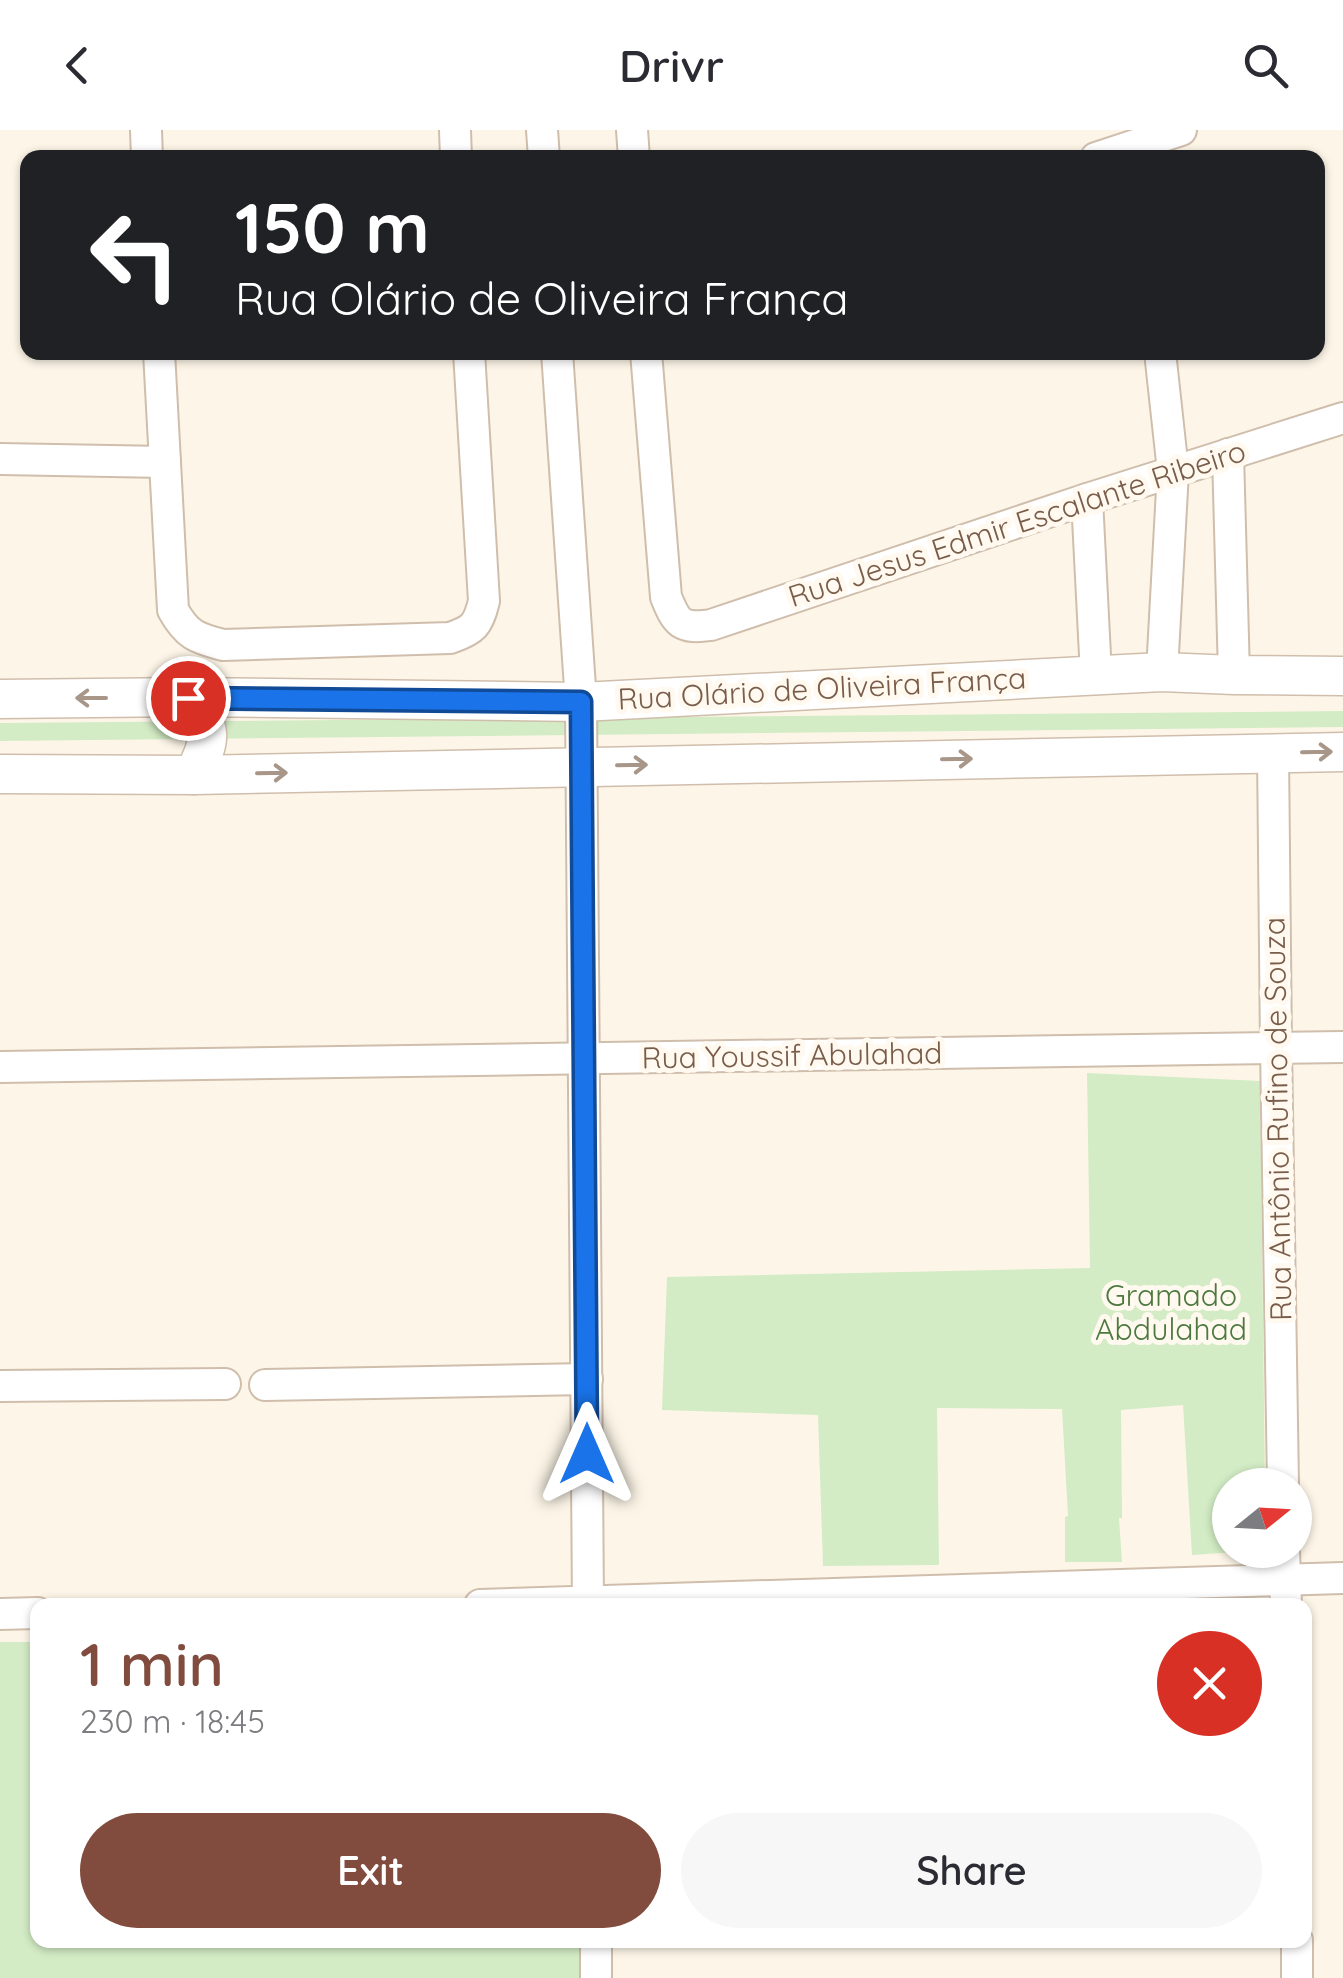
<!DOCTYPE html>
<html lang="en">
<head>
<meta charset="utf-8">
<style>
	body { margin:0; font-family:Quicksand,sans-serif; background:#f7f7f7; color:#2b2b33; height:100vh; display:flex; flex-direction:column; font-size:38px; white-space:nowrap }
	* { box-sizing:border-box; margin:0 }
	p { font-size:32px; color:#7c7c81 }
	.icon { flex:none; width:55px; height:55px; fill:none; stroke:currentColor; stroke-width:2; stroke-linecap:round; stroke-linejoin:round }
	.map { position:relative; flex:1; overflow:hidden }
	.drawer { position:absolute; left:30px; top:1468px; width:1282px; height:350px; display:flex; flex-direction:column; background:#fff; border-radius:20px; box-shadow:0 2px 8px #0004 }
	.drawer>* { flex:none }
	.banner { position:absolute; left:20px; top:20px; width:1305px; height:210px; border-radius:20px; box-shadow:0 2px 8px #0004; background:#202124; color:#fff; overflow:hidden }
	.needle { width:65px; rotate:72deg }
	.controls { position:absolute; left:1212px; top:1338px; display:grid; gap:20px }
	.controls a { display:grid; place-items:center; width:100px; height:100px; border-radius:50%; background:#fff; box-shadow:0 2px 8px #0004; font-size:50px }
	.pin { position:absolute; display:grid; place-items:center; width:85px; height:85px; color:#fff; margin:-42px; border:5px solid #fff; border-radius:50%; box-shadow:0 2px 10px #0007 }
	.me { position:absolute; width:110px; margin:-55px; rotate:0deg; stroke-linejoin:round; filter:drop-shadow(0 0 8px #0008) }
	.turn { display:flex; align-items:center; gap:35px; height:210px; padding:0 50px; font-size:45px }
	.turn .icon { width:130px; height:130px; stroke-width:2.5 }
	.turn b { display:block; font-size:70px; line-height:85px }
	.round { display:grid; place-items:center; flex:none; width:105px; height:105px; border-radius:52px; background:#f7f7f7 }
	.headline { display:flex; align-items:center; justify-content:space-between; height:170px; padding:0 50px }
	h1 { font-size:60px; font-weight:600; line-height:75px; color:#814c3d }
	.primary-button { display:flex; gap:20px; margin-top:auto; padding:20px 50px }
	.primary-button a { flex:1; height:115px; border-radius:60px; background:#814c3d; color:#fff; font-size:40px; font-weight:600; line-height:115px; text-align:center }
	.primary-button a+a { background:#f7f7f7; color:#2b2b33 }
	header { display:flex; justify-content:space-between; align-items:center; height:130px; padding:0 50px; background:#fff; font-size:45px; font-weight:600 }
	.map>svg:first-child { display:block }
	.green { fill:#d3ecc5 }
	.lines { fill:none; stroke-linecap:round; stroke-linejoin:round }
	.minor-casing { stroke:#d0beac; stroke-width:34 }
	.tertiary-casing { stroke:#d0beac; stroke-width:41 }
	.minor { stroke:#fff; stroke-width:30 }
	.tertiary { stroke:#fff; stroke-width:38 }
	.oneway { stroke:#a89689 }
	.route-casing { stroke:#114b97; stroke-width:25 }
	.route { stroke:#1a73e8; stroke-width:18 }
	.labels { text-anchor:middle; stroke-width:10; stroke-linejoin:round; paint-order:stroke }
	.street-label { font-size:30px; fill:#795d4a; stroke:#fff9ef }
	.park-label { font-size:30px; fill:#4c793f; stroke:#fff9ef }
</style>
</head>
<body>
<header><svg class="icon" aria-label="back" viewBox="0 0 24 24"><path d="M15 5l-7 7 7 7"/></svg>Drivr<svg class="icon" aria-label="search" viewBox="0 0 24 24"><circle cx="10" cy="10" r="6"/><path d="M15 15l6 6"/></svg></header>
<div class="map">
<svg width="1343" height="1848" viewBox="0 0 1343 1848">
	<rect width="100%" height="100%" fill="#fdf6e8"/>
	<g class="green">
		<path d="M1343,581V597L0,611V593Z"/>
		<path d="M1087,943L1260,951L1265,1355H1230V1420H1266L1192,1425L1183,1275L1121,1280L1122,1388H1119L1122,1432H1065V1387L1068,1386L1062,1279L937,1278L939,1435L823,1436L818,1285L662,1280L667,1147L1090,1138Z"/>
		<path d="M0,1512H37L38,1810H580L581,1848H0Z"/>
	</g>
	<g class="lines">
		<defs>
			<g id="minor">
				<path d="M146,0L147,28"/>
				<path d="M455,0L456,28"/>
				<path d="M542,0L544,28"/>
				<path d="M632,0L634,28"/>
				<path d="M1096,28L1181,0"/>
				<path d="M159,222L173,480C187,505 196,508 223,515L450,508C474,500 478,495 484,471L469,222"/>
				<path d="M557,222L581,572L588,1475"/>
				<path d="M646,222L666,467C677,494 681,499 711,495L1087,369L1343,288"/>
				<path d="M1160,222L1173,341L1162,542"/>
				<path d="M1228,324L1234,545"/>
				<path d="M0,329L165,332"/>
				<path d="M1087,369L1096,545"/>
				<path d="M1273,623L1276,916L1283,1355"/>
				<path d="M0,937L1343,917"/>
				<path d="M265,1255L587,1249"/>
				<path d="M0,1256L225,1254"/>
				<path d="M1284,1420L1286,1475"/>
				<path d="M480,1475L1343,1448"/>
				<path d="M0,1484L38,1483"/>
				<path d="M596,1810V1848"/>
				<path d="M1297,1848V1810"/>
			</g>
			<g id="tertiary">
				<path d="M188,567C214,601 211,608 194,645"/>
				<path d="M0,569L188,567L581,572L1162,542L1234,545L1343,546"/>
				<path d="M0,644L194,645L1343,622"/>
			</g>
		</defs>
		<use href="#minor" class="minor-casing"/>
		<use href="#tertiary" class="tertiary-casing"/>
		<use href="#minor" class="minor"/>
		<use href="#tertiary" class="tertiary"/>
	</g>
	<defs><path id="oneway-shaft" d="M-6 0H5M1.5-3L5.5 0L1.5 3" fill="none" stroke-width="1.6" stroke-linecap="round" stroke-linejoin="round" transform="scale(2.5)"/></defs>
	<g class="oneway">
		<use href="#oneway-shaft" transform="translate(91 568) rotate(180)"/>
		<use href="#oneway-shaft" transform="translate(1317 622) rotate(-1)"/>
		<use href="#oneway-shaft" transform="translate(957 629) rotate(-1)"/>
		<use href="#oneway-shaft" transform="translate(632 635) rotate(-1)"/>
		<use href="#oneway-shaft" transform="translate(272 643) rotate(-1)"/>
	</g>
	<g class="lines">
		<defs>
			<path id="route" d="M188,568L581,572L587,1324"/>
		</defs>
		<use href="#route" class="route-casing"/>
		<use href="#route" class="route"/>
	</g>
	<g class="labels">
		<g class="street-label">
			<text transform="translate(1017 394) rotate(-18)" y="10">Rua Jesus Edmir Escalante Ribeiro</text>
			<text transform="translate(822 559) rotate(-3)" y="10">Rua Olário de Oliveira França</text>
			<text transform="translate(792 926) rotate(-1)" y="10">Rua Youssif Abulahad</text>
			<text transform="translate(1278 989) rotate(-91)" y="10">Rua Antônio Rufino de Souza</text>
		</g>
		<g class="park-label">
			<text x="1171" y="1176">Gramado<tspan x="1171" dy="34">Abdulahad</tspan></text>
		</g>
	</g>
</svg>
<div class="controls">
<a><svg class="needle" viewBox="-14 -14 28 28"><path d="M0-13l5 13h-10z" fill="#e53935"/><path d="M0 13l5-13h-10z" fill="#7c7c81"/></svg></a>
</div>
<div class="pin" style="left:188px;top:568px;background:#d93025"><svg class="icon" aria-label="arrive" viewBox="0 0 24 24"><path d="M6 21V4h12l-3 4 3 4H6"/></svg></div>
<svg class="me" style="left:587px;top:1324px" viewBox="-20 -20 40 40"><path d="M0-17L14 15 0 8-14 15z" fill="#1a73e8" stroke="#fff" stroke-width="4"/></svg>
<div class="banner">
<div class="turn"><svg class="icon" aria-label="left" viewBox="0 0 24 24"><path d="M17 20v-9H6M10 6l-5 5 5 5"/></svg><div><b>150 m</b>Rua Olário de Oliveira França</div></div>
</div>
<section class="drawer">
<div class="headline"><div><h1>1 min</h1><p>230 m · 18:45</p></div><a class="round" style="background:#d93025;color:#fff"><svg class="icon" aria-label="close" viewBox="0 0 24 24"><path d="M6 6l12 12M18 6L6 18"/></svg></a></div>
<div class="primary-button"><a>Exit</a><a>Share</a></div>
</section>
</div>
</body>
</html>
